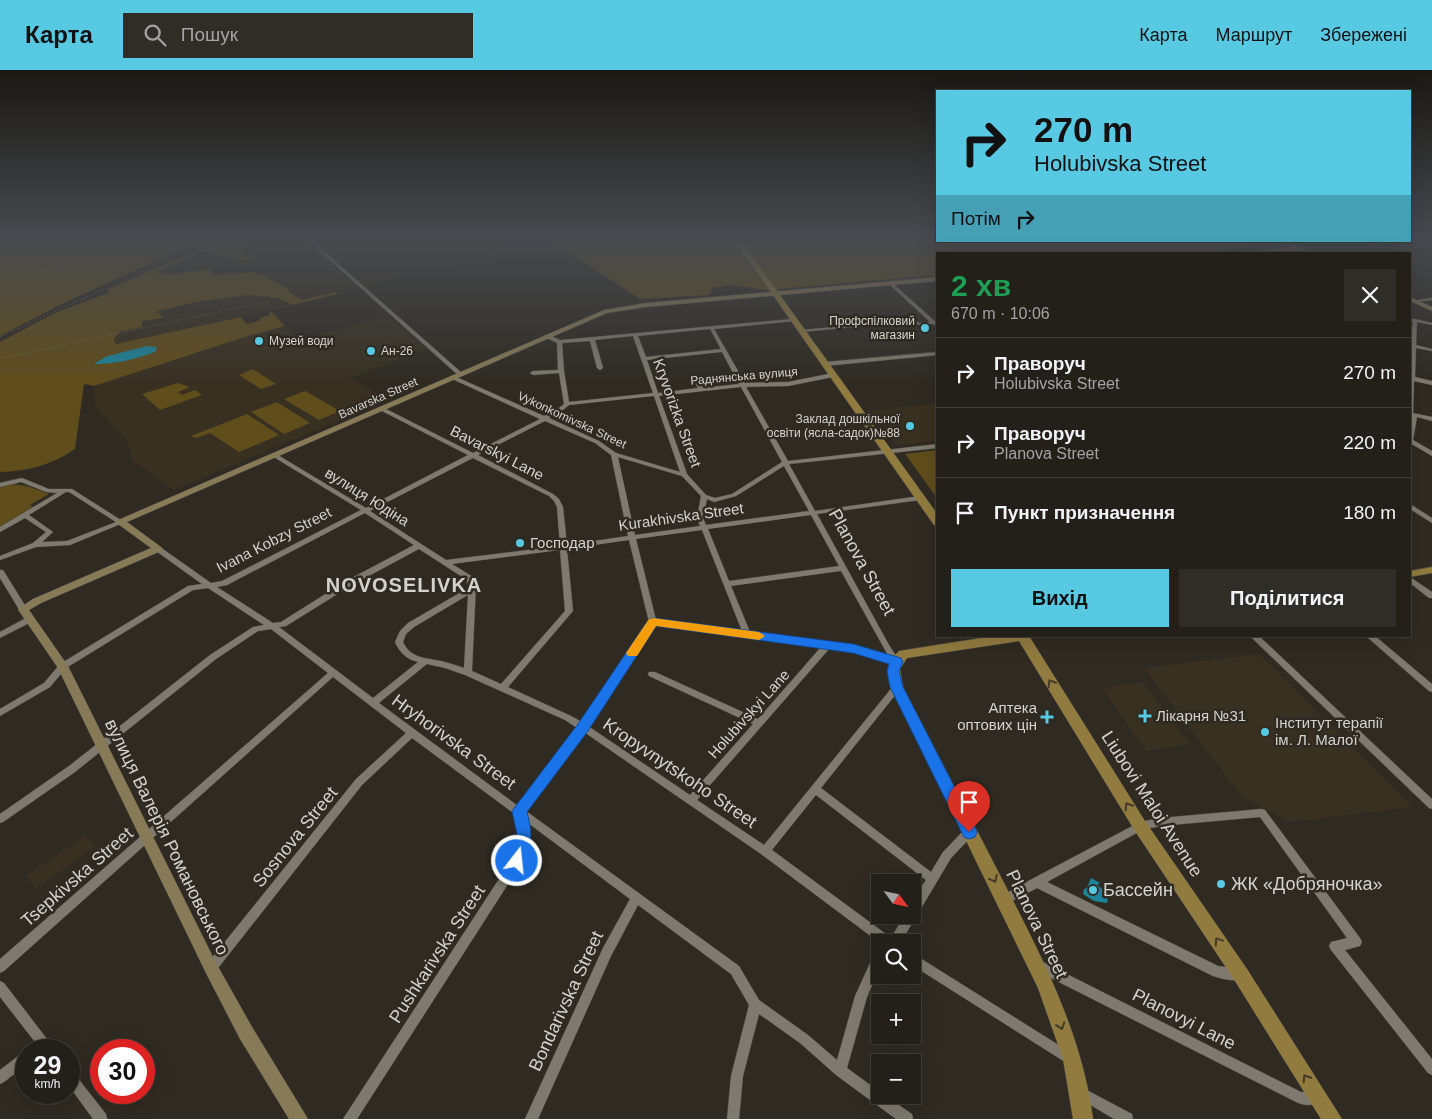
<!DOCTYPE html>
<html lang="uk">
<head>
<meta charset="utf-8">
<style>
	body { margin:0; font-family:Helvetica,sans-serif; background:#2f2d27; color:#f1f3f6; height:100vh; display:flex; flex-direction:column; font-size:19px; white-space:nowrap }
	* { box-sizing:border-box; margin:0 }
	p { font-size:16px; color:#a3a3a2 }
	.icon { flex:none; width:28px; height:28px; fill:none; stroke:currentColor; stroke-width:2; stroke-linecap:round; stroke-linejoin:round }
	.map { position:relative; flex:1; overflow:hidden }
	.details { position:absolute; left:936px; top:182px; width:475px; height:385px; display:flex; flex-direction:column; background:#23201a; border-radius:0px; box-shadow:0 5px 20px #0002,0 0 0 1px #403e39 }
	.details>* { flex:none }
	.guide { position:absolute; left:936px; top:20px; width:475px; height:152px; border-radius:0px; box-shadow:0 5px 20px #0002,0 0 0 1px #403e39; background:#58c9e3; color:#111; overflow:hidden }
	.needle { width:32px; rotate:123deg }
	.controls { position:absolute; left:871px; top:804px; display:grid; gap:10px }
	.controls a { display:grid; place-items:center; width:50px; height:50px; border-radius:0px; background:#23201a; box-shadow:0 5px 20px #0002,0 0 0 1px #403e39; font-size:25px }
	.speed { position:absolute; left:15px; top:969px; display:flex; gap:10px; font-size:25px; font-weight:700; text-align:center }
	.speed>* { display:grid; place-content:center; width:65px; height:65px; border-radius:50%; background:#23201a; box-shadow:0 5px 20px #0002,0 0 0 1px #403e39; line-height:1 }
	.speed small { font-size:12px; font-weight:400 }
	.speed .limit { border:8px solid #d22; background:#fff; color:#111 }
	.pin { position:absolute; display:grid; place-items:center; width:42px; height:42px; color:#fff; margin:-51px -21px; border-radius:50% 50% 50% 0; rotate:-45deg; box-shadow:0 0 5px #0007 }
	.pin .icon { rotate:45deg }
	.me { position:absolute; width:55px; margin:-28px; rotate:16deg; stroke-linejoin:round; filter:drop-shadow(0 0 4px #0008) }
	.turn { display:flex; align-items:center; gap:18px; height:105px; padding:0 15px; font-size:22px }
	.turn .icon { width:65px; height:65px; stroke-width:2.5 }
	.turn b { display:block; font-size:35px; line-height:42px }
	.then { display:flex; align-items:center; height:48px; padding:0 15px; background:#0003; gap:10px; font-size:19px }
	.round { display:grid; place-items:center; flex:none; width:52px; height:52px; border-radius:0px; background:#2f2d27 }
	.head { display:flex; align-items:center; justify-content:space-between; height:85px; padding:0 15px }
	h1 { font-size:30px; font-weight:700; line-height:38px; color:#1e9e55 }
	.primary-button { display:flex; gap:10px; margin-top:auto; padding:10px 15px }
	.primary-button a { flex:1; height:58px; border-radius:0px; background:#58c9e3; color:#111; font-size:20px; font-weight:700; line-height:58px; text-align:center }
	.primary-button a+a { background:#2f2d27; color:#f1f3f6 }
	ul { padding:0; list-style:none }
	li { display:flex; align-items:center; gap:15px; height:70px; padding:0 15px; border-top:1px solid #403e39 }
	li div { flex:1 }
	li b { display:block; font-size:19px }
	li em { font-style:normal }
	header { display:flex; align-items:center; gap:30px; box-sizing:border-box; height:70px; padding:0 25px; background:#58c9e3; color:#111 }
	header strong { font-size:24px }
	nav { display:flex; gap:28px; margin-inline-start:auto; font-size:18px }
	.search { width:350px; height:45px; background:#2f2d27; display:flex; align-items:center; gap:12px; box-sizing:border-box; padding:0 18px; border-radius:0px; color:#a3a3a2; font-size:19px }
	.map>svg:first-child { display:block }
	.built { fill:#383122 }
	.green { fill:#604d1c }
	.water { fill:#1e849a }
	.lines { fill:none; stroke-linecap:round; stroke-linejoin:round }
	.street-casing { stroke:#4c4941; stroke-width:1 }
	.secondary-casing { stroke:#4c4941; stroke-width:1 }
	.primary-casing { stroke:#4c4941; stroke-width:1 }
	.street { fill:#7e7a6f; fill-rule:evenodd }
	.secondary { fill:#877b57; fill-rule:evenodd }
	.primary { fill:#917b3f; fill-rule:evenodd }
	.rail { stroke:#7f7b74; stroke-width:1; stroke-dasharray:1 3; stroke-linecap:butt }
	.oneway { stroke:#433b28 }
	.route { fill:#1a73e8; stroke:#114b97 }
	.slow { fill:#f59e0b }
	.poi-dot { fill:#58c9e3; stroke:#2f2b22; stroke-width:2 }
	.labels { text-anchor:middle; stroke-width:5; stroke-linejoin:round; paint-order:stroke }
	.far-poi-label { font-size:12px; fill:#d5d2cc; stroke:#2f2b22; text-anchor:end }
	.far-street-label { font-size:12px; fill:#d5d2cc; stroke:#2f2b22 }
	.street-label { font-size:15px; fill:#d5d2cc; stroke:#2f2b22 }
	.poi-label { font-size:15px; fill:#d5d2cc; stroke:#2f2b22; text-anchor:start }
	.near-street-label { font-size:18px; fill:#d5d2cc; stroke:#2f2b22 }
	.near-poi-label { font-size:18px; fill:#d5d2cc; stroke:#2f2b22; text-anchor:start }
	.district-label { font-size:20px; font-weight:bold; letter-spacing:1px; fill:#d5d2cc; stroke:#2f2b22 }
</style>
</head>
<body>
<header>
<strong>Карта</strong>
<div class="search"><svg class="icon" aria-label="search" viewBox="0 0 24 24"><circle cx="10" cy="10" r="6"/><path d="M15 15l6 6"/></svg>Пошук</div>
<nav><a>Карта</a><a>Маршрут</a><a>Збережені</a></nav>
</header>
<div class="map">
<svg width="1432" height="1049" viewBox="0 0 1432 1049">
	<rect width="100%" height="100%" fill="#2f2b22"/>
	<g class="built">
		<path d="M234,168H539L489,180L493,186L301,230L287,218L262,205L252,202L213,205L211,199L173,204L155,203V202L218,173Z"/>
		<path d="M260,225L293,236L116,274L114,270L119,262L142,257V251L162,248L156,241L235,226Z"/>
		<path d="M388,246L426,278L350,308L388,330L174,420L132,390L128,372L96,338L94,316L248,266L286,256L298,270Z"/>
		<path d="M937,333V371L897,376L871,341Z"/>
		<path d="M1259,584L1412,737L1291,752L1242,727L1144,598Z"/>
		<path d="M1143,612L1190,674L1146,681L1102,618Z"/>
		<path d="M86,766L96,777L36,818L26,806Z"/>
	</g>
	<g class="green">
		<path d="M0,168H207L64,233L0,266Z"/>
		<path d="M217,168H255L246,171L242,183L262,188L244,191L203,181L155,203L173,204L211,199L213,205L252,202L262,205L287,218L289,222L301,230L335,222L338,224L292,235L277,228L248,225L203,231L157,241L163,248L142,251V257L119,262L114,270L116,274L241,247L247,254L259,251L260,248L269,245L271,241L285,256L248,266L94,316L84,314L75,379C52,395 28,401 0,402V272L55,243L108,223V219L215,172L214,169Z"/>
		<path d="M547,168H937L938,171H1270L1277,174L1185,184H938L937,205L768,220L730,215L712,218L709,225L640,229Z"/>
		<path d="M253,299L276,314L261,319L239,305Z"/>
		<path d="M178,313L190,317L178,322L182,325L195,320L202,325L160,340L142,324Z"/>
		<path d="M305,321L340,341L319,350L284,329Z"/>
		<path d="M277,332L310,353L284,364L251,342Z"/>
		<path d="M247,344L279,365L239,382L210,363L196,368L191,366Z"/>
		<path d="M937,380H938L937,428L905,384Z"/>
		<path d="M8,413L30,417L49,424L30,435L38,439L0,459V416Z"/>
	</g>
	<g class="water">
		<path d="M147,276L157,277L155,282C136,289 116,294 96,294L95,293L108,286Z"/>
		<path d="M1091,808L1100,813L1097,815L1105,821L1104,826L1108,829L1107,833L1094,831L1083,824L1084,819L1087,818Z"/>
	</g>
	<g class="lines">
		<defs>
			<g id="street">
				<path d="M305,168H309L462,303V305H458Z"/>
				<path d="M1281,171H1287L1301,178L1298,179Z"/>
				<path d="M891,212L938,254V258L933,254L921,255L908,252L801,262L799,261L801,260L908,250L921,253L930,252L889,214V213Z"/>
				<path d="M1432,228V230L1415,232L1413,231Z"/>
				<path d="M793,249L795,250V251L714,259L745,313L788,312L833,303L836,305L833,307L788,316L746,317L788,391L938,374V378L789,394L815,441L920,426L923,428L920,430L817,444L889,575L900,592L899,594L896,595L853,582L829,579L697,730L764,775L894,615H900L901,617L900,619L821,718L931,802L943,782L965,759L969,758L973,759L974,762L973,765L951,788L901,872L880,873L761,784L584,662L526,741L739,896L759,930L808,965L837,990L855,926L876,880L880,878V897L867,927L847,998L880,1022V1025H884L912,1044L913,1049H896L836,1005L800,973L759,944L743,1006L739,1049H727L731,1006L749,935L731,904L638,835L611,886L538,1049H525L603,878L630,829L528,753L530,764L521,794L357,1049H343L512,789L520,764L516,745L412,668L362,715L215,902L211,904L207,902L205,898L207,894L356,709L406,663L333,607L4,901L0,903V889L328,603L271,559L258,561L216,589L75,702L3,752L0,753V744L69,696L210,585L253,557L264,555L208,518L193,520L66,598L50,617L0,646V639L44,613L60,594L188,516L202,514L156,481L154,479L156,477H160L211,513L222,511L361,440L272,386V384H276L366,438L468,385L380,340V338H384L473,383L540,349L450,308V306H454L544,346L555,341L564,334L559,303L533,305L530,303L533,301L558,300L557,273L545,267V265H549L560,270ZM710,259L721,279L646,287L638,266ZM633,266L653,323L569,332L564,301L562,273L590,271L597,298L600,300L603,298L595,270ZM722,282L739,314L703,318L697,307L695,306L692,308L698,318L658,323L647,290ZM741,317L782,392L732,424L715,428L706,425L687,404L659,326ZM654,326L680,402L616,383L599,371L549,348L559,343L569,335ZM545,351L595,373L611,385L628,466L567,475L563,437L559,429L553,424L478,385ZM618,387L682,406L701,426L697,448L700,456L635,465ZM473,388L549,426L554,431L557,437L560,476L446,490L370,441ZM784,396L809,441L706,455L703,448L707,429L714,432L736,426ZM365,443L414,475L346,511L281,552L273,553L217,517L227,515ZM811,445L839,496L729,511L708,459ZM702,460L742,561L656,550L636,469ZM629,470L649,552L582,652L571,646L508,617L573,541L567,479ZM419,479L467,510L468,518L408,553L400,561L395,572C400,583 406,589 418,592L373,628L279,557L286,556L352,515ZM560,480L565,541L501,614L472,601L476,514L473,507L452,494ZM841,501L889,587L853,576L750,562L731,516ZM468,525L464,598C456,595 449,593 441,591C426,588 410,588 403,572L406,564L414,557ZM655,555L821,577L758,649L655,602H649L648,604L649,606L753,654L690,725L588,656ZM427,594L445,598L465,605L565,650L577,658L518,736L379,633ZM816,725L926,810L912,831V845H905L892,866L890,867L772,780Z"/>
				<path d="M1410,249H1415L1432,253V255L1417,252L1416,275L1432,279V281L1416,278L1415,307L1432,311V315L1414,311L1413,343L1432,347V351L1417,347L1413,370L1432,381V386L1410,373V356L1412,346H1410L1411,277L1410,276V274H1411L1413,252L1410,251Z"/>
				<path d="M938,282V285L825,296L822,294L825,292Z"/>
				<path d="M22,408L49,419H72L124,452L123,453L70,475L36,477L0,490V486L33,473L46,462L25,448L0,462V457L57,423L46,422L21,412L0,417V413ZM66,422H69L116,452L67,471L42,472L53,462L29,445Z"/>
				<path d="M1410,434L1432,448V453L1410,439Z"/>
				<path d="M0,500H3L26,537L27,539L26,541H20L0,508Z"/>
				<path d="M1410,507L1432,522V528H1429L1410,513Z"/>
				<path d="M30,546L34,549L33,551L0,568V562Z"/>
				<path d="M1250,566H1259L1432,729V739L1429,738Z"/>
				<path d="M1366,566H1375L1432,614V622L1429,621Z"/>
				<path d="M1262,739L1265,740L1360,868L1362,872L1360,876L1345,880L1432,989V1005L1428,1003L1331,880L1329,876L1331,872L1347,868L1260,747L1160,756L1142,760L1047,812L1218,896L1240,899L1244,901L1246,905L1244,909C1236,912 1221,909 1213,906L1037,818L1005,835L1001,834L1000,830L1001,826L1032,809L1140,752L1160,748Z"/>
				<path d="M912,883L1073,984L1075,988L1073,992L1069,994L1065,992L912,895Z"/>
				<path d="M1037,889L1301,1022H1317L1321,1024L1323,1028L1321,1032C1314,1036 1303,1036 1296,1032L1033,899L1031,895L1033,891Z"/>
				<path d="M0,911L4,913L47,969L54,980H29L31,976L35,972L0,927Z"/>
				<path d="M26,981V995L4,1012L0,1014V1000L22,983Z"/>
				<path d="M69,1000L73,1002L106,1044L107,1049H93L69,1016Z"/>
				<path d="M1081,1017L1132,1044L1133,1049H1114L1077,1027L1075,1023L1077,1019Z"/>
			</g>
			<g id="secondary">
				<path d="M1299,176L1312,184H1306L1298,180L1257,184H1236Z"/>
				<path d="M938,207V211L646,237L607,243L127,452L161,477L163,479L161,481L41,533L29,540L68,596L216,893L252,957L308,1049H289L240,969L206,903L58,598L19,541L18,539L33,529L151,478L118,454L117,452L118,450L604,240L646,233Z"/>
				<path d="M1410,227L1432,237V241L1410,231Z"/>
			</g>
			<g id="primary">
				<path d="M733,168H739L938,445V456L934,455Z"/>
				<path d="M1432,497V503L1410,507V501Z"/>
				<path d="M994,566H1029L1145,751L1247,899L1342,1049H1321L1235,911L1135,761L1019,571L907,588L900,599L903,617C936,681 969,745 1002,809C1041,886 1082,962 1093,1049H1073L1063,989L1038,918L891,617C886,603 888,592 899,581Z"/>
			</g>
		</defs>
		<use href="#street" class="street-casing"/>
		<use href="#secondary" class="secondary-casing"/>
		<use href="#primary" class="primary-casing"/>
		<use href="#street" class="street"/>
		<use href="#secondary" class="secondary"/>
		<use href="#primary" class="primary"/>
		<g class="rail">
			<path d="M1355,171L1432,184"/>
			<path d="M207,174L226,168"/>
			<path d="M1410,196L1432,206"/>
			<path d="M0,218L77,188L143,168"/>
			<path d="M0,267L214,168"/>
			<path d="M1,288L269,231"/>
		</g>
	</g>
	<defs><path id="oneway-chevron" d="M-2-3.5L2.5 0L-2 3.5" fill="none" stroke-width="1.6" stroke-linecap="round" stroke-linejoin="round" transform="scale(1.25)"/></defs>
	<g class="oneway">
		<use href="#oneway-chevron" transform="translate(1051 613) rotate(-122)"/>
		<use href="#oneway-chevron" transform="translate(1128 736) rotate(-122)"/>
		<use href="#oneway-chevron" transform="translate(994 809) rotate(62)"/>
		<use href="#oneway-chevron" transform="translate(1218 871) rotate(-124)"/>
		<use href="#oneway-chevron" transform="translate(1061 956) rotate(71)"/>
		<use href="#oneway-chevron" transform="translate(1306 1008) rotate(-122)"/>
	</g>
	<linearGradient id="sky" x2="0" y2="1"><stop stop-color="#1a1813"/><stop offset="0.53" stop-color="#474a4f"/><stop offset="1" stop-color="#474a4f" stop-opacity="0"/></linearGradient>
	<rect width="1432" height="315" fill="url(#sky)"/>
	<path class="route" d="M653,548L853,574L901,588L903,592L899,601L903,617L975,757L977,762L975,767L969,769L964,767L890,617L887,601L889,594L853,583L656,556L588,661L527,742C533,765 532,774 523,796L517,798L512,796L509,791L517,764L512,741L515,737L578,654L649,549Z"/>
	<path class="slow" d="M653,548L759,562L765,566L759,570L656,556L637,586H628L626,583L628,580L649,549Z"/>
	<g class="poi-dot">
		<circle cx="925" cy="258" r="5"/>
		<circle cx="259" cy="271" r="5"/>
		<circle cx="371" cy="281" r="5"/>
		<circle cx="910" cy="356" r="5"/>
		<circle cx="520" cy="473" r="5"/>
		<path d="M1142.5 638.5h5v5h5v5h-5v5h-5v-5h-5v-5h5z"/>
		<path d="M1044.5 639.5h5v5h5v5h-5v5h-5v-5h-5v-5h5z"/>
		<circle cx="1265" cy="662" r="5"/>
		<circle cx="1221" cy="814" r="5"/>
		<circle cx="1093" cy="820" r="5"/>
	</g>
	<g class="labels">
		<g class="far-poi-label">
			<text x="915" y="255">Профспілковий<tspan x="915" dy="14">магазин</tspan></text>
			<text x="269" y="275" text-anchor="start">Музей води</text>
			<text x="381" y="285" text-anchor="start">Ан-26</text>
			<text x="900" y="353">Заклад дошкільної<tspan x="900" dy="14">освіти (ясла-садок)№88</tspan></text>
		</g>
		<g class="far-street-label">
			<text transform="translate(744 306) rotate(-5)" y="4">Раднянська вулиця</text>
			<text transform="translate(378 328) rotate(-24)" y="4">Bavarska Street</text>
			<text transform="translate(572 350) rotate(25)" y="4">Vykonkomivska Street</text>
		</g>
		<g class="street-label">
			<text transform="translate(677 343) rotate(70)" y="5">Kryvorizka Street</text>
			<text transform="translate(497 383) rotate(27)" y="5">Bavarskyi Lane</text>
			<text transform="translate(367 427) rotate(32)" y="5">вулиця Юдіна</text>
			<text transform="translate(681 447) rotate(-8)" y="5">Kurakhivska Street</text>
			<text transform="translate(274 470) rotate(-27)" y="5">Ivana Kobzy Street</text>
			<text transform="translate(749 644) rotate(-48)" y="5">Holubivskyi Lane</text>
		</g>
		<g class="poi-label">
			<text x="530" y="478">Господар</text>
			<text x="1037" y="643" text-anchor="end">Аптека<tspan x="1037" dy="17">оптових цін</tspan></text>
			<text x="1156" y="651">Лікарня №31</text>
			<text x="1275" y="658">Інститут терапії<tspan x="1275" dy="17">ім. Л. Малої</tspan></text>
		</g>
		<g class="near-street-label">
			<text transform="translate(862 492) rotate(61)" y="6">Planova Street</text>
			<text transform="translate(454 672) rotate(36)" y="6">Hryhorivska Street</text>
			<text transform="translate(680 703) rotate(34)" y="6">Kropyvnytskoho Street</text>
			<text transform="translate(1152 734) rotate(57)" y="6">Liubovi Maloi Avenue</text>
			<text transform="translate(167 767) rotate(64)" y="6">вулиця Валерія Романовського</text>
			<text transform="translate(295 767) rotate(-51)" y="6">Sosnova Street</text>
			<text transform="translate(77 807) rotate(-41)" y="6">Tsepkivska Street</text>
			<text transform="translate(1037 854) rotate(64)" y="6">Planova Street</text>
			<text transform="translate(437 884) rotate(-57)" y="6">Pushkarivska Street</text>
			<text transform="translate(566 931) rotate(-65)" y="6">Bondarivska Street</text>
			<text transform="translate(1184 949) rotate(27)" y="6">Planovyi Lane</text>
		</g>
		<g class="near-poi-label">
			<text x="1231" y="820">ЖК «Добряночка»</text>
			<text x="1103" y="826">Бассейн</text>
		</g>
		<g class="district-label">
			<text x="404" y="522">NOVOSELIVKA</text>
		</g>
	</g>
</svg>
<div class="controls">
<a><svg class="needle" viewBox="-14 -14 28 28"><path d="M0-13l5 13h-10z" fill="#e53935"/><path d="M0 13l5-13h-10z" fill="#a3a3a2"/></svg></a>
<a><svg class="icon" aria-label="search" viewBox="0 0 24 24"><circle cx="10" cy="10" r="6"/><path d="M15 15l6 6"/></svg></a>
<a>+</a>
<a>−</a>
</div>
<div class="speed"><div>29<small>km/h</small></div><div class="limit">30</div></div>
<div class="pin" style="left:969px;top:762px;background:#d93025"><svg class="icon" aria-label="arrive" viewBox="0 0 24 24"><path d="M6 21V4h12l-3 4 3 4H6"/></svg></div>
<svg class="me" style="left:517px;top:791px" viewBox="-20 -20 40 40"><circle r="17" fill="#1a73e8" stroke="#fff" stroke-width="3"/><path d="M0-11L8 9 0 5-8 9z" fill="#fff"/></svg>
<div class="guide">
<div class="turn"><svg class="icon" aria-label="right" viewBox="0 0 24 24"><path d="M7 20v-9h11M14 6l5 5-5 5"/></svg><div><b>270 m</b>Holubivska Street</div></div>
<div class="then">Потім<svg class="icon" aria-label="right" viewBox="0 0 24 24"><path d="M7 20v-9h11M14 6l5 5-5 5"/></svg></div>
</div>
<section class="details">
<div class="head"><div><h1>2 хв</h1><p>670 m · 10:06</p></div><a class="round"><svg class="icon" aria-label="close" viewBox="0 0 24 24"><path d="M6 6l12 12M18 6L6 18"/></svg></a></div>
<ul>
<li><svg class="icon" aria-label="right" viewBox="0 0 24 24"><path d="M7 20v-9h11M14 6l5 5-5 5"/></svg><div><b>Праворуч</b><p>Holubivska Street</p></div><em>270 m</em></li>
<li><svg class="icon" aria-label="right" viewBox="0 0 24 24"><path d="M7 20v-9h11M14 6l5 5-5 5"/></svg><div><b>Праворуч</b><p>Planova Street</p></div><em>220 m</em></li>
<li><svg class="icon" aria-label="arrive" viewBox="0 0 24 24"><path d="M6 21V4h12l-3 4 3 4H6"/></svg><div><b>Пункт призначення</b></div><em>180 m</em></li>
</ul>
<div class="primary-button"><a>Вихід</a><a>Поділитися</a></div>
</section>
</div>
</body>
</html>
